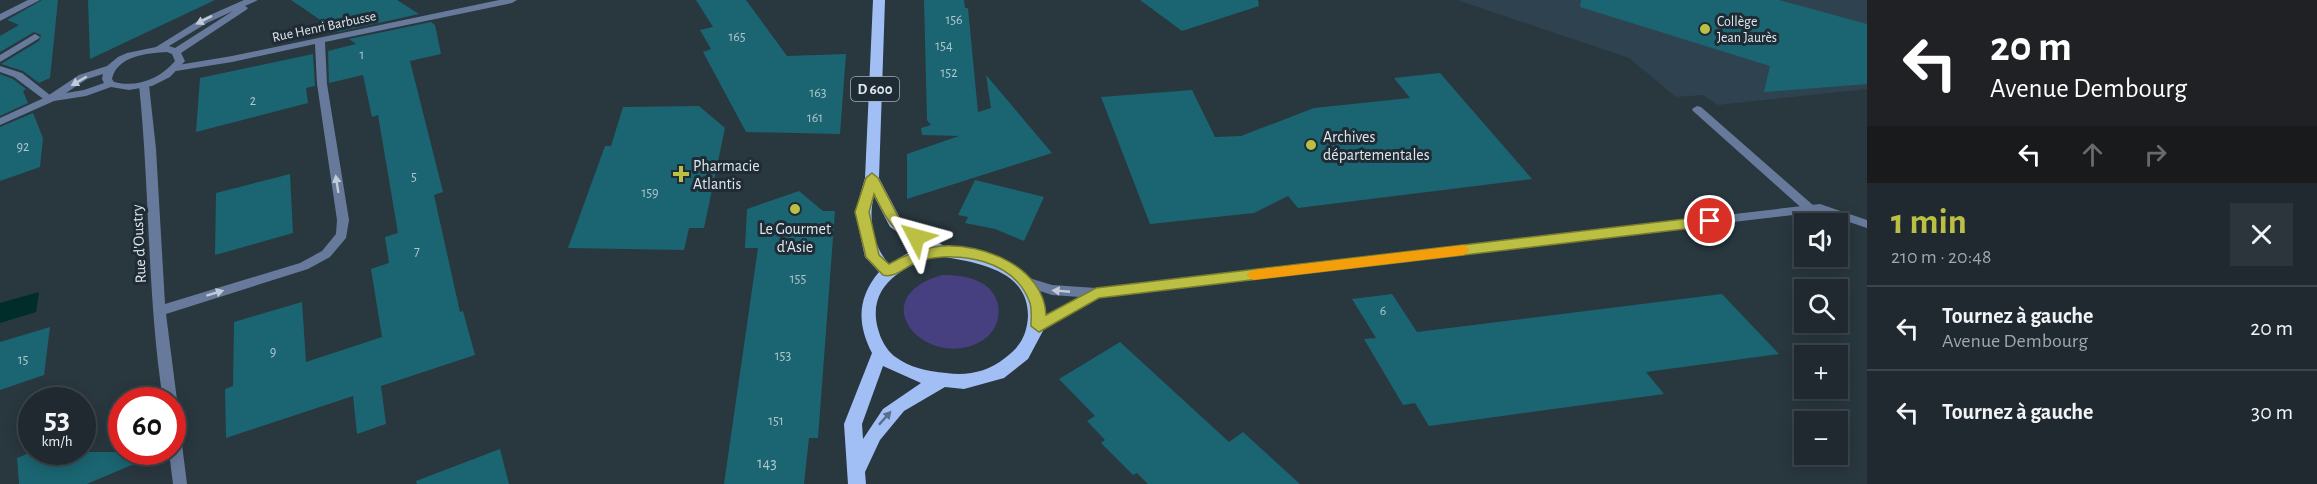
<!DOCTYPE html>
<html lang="fr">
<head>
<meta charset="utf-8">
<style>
	body { margin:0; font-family:"Alegreya Sans",sans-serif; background:#2c353b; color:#f1f3f6; height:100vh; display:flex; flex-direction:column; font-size:22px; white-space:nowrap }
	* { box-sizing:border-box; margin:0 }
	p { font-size:20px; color:#a1a6aa }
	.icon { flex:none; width:33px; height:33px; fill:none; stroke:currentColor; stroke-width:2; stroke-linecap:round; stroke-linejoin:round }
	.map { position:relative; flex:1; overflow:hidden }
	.details { display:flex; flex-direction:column; background:#1f292f; width:450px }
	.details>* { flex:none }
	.hud { background:#202124; color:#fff; overflow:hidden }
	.tools { position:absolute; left:1794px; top:213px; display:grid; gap:12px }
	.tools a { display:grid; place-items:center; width:54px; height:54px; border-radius:0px; background:#1f292f; box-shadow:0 3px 15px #0003,0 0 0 2px #3c454b; font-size:30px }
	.speed { position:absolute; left:18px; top:387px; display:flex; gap:12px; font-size:30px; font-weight:700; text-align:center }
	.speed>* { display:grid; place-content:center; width:78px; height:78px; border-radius:50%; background:#1f292f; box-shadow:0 3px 15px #0003,0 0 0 2px #3c454b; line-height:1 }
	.speed small { font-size:15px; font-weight:400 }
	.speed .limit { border:9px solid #d22; background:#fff; color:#111 }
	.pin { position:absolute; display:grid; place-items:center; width:51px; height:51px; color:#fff; margin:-26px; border:3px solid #fff; border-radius:50%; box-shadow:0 2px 6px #0007 }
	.me { position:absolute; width:66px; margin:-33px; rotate:309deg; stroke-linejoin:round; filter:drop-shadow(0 0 4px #0008) }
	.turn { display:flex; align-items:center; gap:21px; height:126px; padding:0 24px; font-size:27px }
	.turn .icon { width:78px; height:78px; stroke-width:2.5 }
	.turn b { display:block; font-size:42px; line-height:51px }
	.lanes { display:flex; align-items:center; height:57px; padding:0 24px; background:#0003; justify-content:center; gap:30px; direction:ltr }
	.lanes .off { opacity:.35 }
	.round { display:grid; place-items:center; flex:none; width:63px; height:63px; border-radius:0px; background:#2c353b }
	.headline { display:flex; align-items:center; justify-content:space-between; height:102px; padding:0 24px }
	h1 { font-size:36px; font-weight:700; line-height:45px; color:#bbc044 }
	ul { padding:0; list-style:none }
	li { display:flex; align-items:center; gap:18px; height:84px; padding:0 24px; border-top:2px solid #3c454b }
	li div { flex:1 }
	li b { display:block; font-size:22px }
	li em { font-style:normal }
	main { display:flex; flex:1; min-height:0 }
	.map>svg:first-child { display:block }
	.built { fill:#2f424f }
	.green { fill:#474080 }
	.water { fill:#002c29 }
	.building { fill:#1a6571 }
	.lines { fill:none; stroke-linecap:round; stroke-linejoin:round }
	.service { fill:#687a9b; fill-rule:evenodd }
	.minor { fill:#687a9b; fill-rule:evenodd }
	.tertiary { fill:#687a9b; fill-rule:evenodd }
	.primary { fill:#a1bff4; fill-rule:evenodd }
	.oneway { fill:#c1ccd8 }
	.oneway2 { fill:#5a6e8b }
	.route { fill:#bbc044; stroke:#7a7d2c; stroke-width:1.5 }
	.slow { fill:#f59e0b }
	.poi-dot { fill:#bbc044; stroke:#1f2c35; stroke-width:2 }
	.labels { text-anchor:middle; stroke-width:6; stroke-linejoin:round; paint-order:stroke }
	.number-label { font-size:14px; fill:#aec6cd }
	.far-poi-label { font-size:14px; fill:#dfe7ec; stroke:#1f2c35; text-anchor:start }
	.far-street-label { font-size:14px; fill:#dfe7ec; stroke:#1f2c35 }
	.shield { fill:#1f2c35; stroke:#a5afb5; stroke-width:1.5 }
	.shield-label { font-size:15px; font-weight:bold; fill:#dfe7ec }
	.poi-label { font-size:16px; fill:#dfe7ec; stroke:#1f2c35; text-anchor:start }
	.street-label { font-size:16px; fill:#dfe7ec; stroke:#1f2c35 }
	.near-number-label { font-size:16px; fill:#aec6cd }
</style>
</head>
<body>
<main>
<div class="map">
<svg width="1867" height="484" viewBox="0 0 1867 484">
	<rect width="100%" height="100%" fill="#29373f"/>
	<path class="built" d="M1457,0H1867V89L1718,105L1703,95L1676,97L1629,58Z"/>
	<path class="green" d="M942,275C956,275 969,276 982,283C1004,296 1004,326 983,340C929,374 859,299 942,275Z"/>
	<path class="water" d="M39,292L36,312L0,323V303Z"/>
	<g class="building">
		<path d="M42,0H58L50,78L39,83L23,71L1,64L39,41L41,35L34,32L0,52V36L19,25L7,20Z"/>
		<path d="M88,0H215L90,59Z"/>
		<path d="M291,0H397L419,14L338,32Z"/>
		<path d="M696,0H746L787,56L846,54L840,134L746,132L703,52L711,49L700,30L713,27Z"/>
		<path d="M924,0H964L965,8H968L978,112L991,108L986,75L1052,153L907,199V154L959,136L922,135L921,128L931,125L927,120Z"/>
		<path d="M1140,0H1258L1259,6L1182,31Z"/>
		<path d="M1581,0H1779L1867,24V84L1764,92L1770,66L1580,7Z"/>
		<path d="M431,22L435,25L441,54L410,61L443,192L434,195L460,312L463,311L475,355L381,386L386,424L357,434L353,396L226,438L225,389L233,386L234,322L302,302L306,362L382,337L371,269L389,263L385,237L398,233L378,115L372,117L363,75L329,83L328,51L356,44L349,39Z"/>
		<path d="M313,54L315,86L306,88L308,103L196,132L200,78Z"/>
		<path d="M1440,73L1532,179L1298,208L1288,196L1254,213L1150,224L1101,97L1192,90L1215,137L1241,136L1314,108L1410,98L1394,78Z"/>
		<path d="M0,74L13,79L26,89L23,91L28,103L0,116Z"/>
		<path d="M699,106L725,128L704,228H689L684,250L568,248L605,146H611L623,107Z"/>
		<path d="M33,113L43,138L40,167L0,181V127Z"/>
		<path d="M290,174L293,233L215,255L216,193Z"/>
		<path d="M975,180L1044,197L1024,241L995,229L965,223L968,217L958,215Z"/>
		<path d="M799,191L823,211H835L818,438H809L804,484H724L758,248H745L747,209Z"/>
		<path d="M1392,294L1417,332L1722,294L1779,354L1646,372L1664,394L1429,426L1415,403L1403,405L1364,339L1376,338L1352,299Z"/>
		<path d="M50,327L44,375L0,390V342Z"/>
		<path d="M1120,342L1229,442L1243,432L1300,484H1148L1137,473L1133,475L1101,443L1105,440L1087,421L1095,416L1059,379Z"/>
		<path d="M500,449L509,484H417L416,481Z"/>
		<path d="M32,452H162L87,484H19L17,458Z"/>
	</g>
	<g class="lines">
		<path class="service" d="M1697,106L1701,107L1814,206L1816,209L1814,212H1806L1693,111L1692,109Z"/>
		<g class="minor">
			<path d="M28,0H40L0,21V14Z"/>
			<path d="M499,0H517L512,3L325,42L327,84L349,220L346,238L330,257L308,269L166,314L177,400L172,405V400H163C147,296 150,190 139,85L140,83H148L149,85L156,149L165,304L300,263L322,251L336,234L337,220L317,84L315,44L232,62L176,71L171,68L172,66L232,56Z"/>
			<path d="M35,34L40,37L38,39L0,62V55Z"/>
			<path d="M0,66L22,73L55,99L54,101H46L14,77L0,72Z"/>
			<path d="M1820,204L1867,220V228L1819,212L1099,297L1039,331L1034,330L1033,326L1034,322L1080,297L1052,295L1022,285L1020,282L1022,279L1026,277L1052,285L1096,288Z"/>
			<path d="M172,415L177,417L179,421L187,484H173L169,452H172Z"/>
		</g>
		<path class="tertiary" d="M244,0H258L245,6L248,8L246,10L181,53L185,61L170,77L152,86L129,90L111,87L86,96L54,101L0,125V118L46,97L79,75L107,66L118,57L127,53L156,47L201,19ZM233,11L175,48L169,46L207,23ZM167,52L172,54L175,61C160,79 137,88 114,82L112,79C117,56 147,53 167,52ZM103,74L102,79L104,83L84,90L66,93L87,79Z"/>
		<path class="primary" d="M873,0H885L879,178L901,220L944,246L995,255L1026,274L1044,303V329L1028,359L1004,378L964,389L945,387L904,411L880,440L865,472L866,484H848L844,424L872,353C857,324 857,298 879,272L865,257L855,212L865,178ZM874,196L890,227L925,249L908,253L889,264C873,247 868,217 874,196ZM940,256C977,263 1028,269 1028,316C1027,335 1020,347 1005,358C987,372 968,376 946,373C927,371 910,368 894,356C886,349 881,340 878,329C866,286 904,264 940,256ZM883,366L921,383L883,409L863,439L862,424Z"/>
	</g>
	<defs><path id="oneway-solid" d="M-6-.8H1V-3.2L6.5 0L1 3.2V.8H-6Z" transform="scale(1.5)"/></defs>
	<g class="oneway">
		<use href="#oneway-solid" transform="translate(204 20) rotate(153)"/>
		<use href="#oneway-solid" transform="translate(79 81) rotate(150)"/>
		<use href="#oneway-solid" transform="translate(337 184) rotate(-99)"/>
		<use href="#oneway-solid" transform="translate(1061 291) rotate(-175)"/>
		<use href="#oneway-solid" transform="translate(215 293) rotate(-17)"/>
	</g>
	<use class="oneway2" href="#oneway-solid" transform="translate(885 418) rotate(-48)"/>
	<path class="route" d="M872,173L878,178L900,220L922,237L916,241C892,234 884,214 874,194L869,212L879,255L889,264C905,255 922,248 941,246C983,243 1044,267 1046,315L1096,288L1710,216L1717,221L1710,226L1099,298L1039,332L1031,326C1031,319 1032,310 1030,303C1015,260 959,250 920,261C908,264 896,279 883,275L866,257L855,212L866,178Z"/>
	<path class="slow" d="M1464,245L1470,250L1464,255L1253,280L1246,275L1253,270Z"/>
	<g class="poi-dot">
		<circle cx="1705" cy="29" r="6"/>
		<circle cx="1311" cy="145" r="6"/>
		<path d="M678 165h6v6h6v6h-6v6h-6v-6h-6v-6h6z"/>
		<circle cx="795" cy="209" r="6"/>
	</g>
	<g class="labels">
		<g class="number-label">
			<text x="954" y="24">156</text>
			<text x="737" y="41">165</text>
			<text x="944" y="50">154</text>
			<text x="362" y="59">1</text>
			<text x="949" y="77">152</text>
			<text x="818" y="97">163</text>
			<text x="253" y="105">2</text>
			<text x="815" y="122">161</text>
			<text x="23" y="151">92</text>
			<text x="414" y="181">5</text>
			<text x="650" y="197">159</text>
			<text x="417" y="255">7</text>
			<text x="798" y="283">155</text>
			<text x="1383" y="315">6</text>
			<text x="273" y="356">9</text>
			<text x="783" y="360">153</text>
			<text x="23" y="364">15</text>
			<text x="776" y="425">151</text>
		</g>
		<g class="far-poi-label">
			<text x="1717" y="26">Collège<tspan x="1717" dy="16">Jean Jaurès</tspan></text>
		</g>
		<g class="far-street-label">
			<text transform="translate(324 26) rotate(-12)" y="5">Rue Henri Barbusse</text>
		</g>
		<rect class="shield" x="851" y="77" width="48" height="24" rx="4.5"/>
		<g class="shield-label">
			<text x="875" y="94">D 600</text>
		</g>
		<g class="poi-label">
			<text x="1323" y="142">Archives<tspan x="1323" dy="18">départementales</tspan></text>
			<text x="693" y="171">Pharmacie<tspan x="693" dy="18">Atlantis</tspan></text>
			<text x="795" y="234" text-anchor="middle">Le Gourmet<tspan x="795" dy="18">d'Asie</tspan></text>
		</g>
		<g class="street-label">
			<text transform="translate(138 244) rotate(-93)" y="6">Rue d'Oustry</text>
		</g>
		<g class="near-number-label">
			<text x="767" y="468">143</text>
		</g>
	</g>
</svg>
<div class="tools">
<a><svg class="icon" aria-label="sound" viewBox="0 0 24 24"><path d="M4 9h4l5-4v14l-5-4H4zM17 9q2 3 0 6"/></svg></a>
<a><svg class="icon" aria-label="search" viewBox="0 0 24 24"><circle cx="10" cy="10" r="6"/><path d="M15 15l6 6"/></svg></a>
<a>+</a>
<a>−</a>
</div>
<div class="speed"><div>53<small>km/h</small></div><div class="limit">60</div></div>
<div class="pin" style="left:1710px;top:221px;background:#d93025"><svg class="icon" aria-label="arrive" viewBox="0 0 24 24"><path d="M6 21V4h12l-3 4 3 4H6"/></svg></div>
<svg class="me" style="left:916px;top:237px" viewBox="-20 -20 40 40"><path d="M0-17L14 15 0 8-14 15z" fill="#bbc044" stroke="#fff" stroke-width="4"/></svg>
</div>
<section class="details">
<div class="hud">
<div class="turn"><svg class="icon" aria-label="left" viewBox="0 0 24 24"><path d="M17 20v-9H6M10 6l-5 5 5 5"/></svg><div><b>20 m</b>Avenue Dembourg</div></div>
<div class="lanes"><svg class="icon" aria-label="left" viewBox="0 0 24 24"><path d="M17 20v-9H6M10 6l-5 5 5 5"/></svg><svg class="icon off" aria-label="ahead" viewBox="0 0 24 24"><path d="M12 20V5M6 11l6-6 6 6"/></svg><svg class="icon off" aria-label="right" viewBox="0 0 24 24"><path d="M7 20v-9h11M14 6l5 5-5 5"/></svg></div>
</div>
<div class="headline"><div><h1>1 min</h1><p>210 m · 20:48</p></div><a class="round"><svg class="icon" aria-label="close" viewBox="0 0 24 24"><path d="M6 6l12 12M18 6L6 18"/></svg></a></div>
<ul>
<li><svg class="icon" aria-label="left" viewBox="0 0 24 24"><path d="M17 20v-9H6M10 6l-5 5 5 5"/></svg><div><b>Tournez à gauche</b><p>Avenue Dembourg</p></div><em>20 m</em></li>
<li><svg class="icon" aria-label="left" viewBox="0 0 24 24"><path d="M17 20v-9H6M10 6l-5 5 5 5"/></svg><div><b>Tournez à gauche</b></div><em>30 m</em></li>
</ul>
</section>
</main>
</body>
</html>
